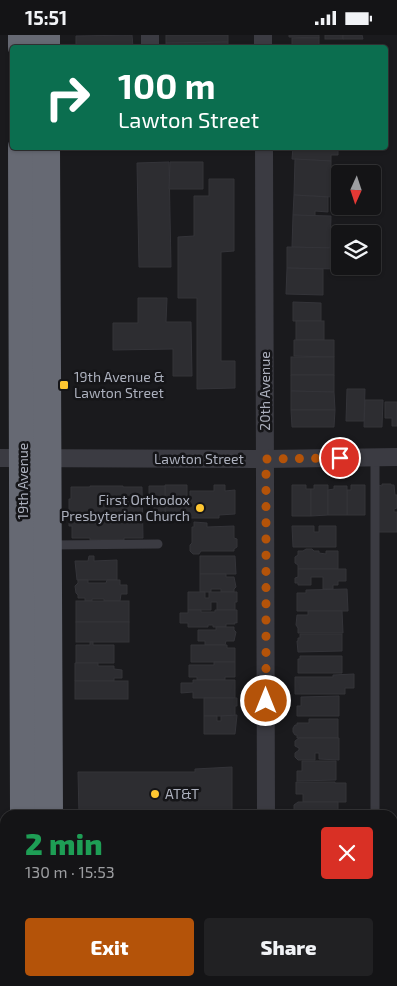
<!DOCTYPE html>
<html lang="en">
<head>
<meta charset="utf-8">
<style>
	body { margin:0; font-family:"Exo 2",sans-serif; background:#212123; color:#f1f3f6; height:100vh; display:flex; flex-direction:column; font-size:19px; white-space:nowrap }
	* { box-sizing:border-box; margin:0 }
	p { font-size:16px; color:#9d9ea1 }
	.icon { flex:none; width:28px; height:28px; fill:none; stroke:currentColor; stroke-width:2; stroke-linecap:round; stroke-linejoin:round }
	.map { position:relative; flex:1; overflow:hidden }
	.panel { position:absolute; left:0px; top:775px; width:398px; height:176px; display:flex; flex-direction:column; background:#141416; border-radius:15px 15px 0 0; box-shadow:0 1px 4px #0004,0 0 0 1px #333335 }
	.panel>* { flex:none }
	.guide { position:absolute; left:10px; top:10px; width:378px; height:105px; border-radius:5px; box-shadow:0 1px 4px #0004,0 0 0 1px #333335; background:#0b6e4f; color:#fff; overflow:hidden }
	.needle { width:32px; rotate:183deg }
	.buttons { position:absolute; left:331px; top:130px; display:grid; gap:10px }
	.buttons a { display:grid; place-items:center; width:50px; height:50px; border-radius:5px; background:#141416; box-shadow:0 1px 4px #0004,0 0 0 1px #333335; font-size:25px }
	.pin { position:absolute; display:grid; place-items:center; width:42px; height:42px; color:#fff; margin:-21px; border:2px solid #fff; border-radius:50%; box-shadow:0 1px 5px #0007 }
	.me { position:absolute; width:55px; margin:-28px; rotate:0deg; stroke-linejoin:round; filter:drop-shadow(0 0 4px #0008) }
	.turn { display:flex; align-items:center; gap:18px; height:105px; padding:0 25px; font-size:22px }
	.turn .icon { width:65px; height:65px; stroke-width:2.5 }
	.turn b { display:block; font-size:35px; line-height:42px }
	.round { display:grid; place-items:center; flex:none; width:52px; height:52px; border-radius:5px; background:#212123 }
	.headline { display:flex; align-items:center; justify-content:space-between; height:85px; padding:0 25px }
	h1 { font-size:30px; font-weight:800; line-height:38px; color:#1e9e55 }
	.primary-button { display:flex; gap:10px; margin-top:auto; padding:10px 25px }
	.primary-button a { flex:1; height:58px; border-radius:5px; background:#b45309; color:#fff; font-size:20px; font-weight:800; line-height:58px; text-align:center }
	.primary-button a+a { background:#212123; color:#f1f3f6 }
	.status { display:flex; justify-content:space-between; align-items:center; height:35px; padding:0 25px; background:#141416; direction:ltr }
	.status svg { height:14px; fill:currentColor }
	.map>svg:first-child { display:block }
	.building { fill:#2d2d31; stroke:#343439 }
	.lines { fill:none; stroke-linecap:round; stroke-linejoin:round }
	.lane { stroke:#3b3b42; stroke-width:9 }
	.street { stroke:#3b3b42; stroke-width:18 }
	.highway { stroke:#666973; stroke-width:28 }
	.route { stroke:#b45309; stroke-width:9; stroke-dasharray:0 16.2 }
	.poi-dot { fill:#fec631; stroke:#151518; stroke-width:2 }
	.labels { text-anchor:middle; stroke-width:5; stroke-linejoin:round; paint-order:stroke }
	.poi-label { font-size:14px; fill:#acb0bd; stroke:#151518; text-anchor:start }
	.street-label { font-size:14px; fill:#acb0bd; stroke:#151518 }
</style>
</head>
<body>
<div class="status"><b>15:51</b><svg viewBox="0 0 49 12"><path d="M0 12V9h3v3zM5 12V6h3v6zM10 12V3h3v9zM15 12V0h3v12zM26 1h20v11H26zM47 4h2v5h-2z"/></svg></div>
<div class="map">
<svg width="397" height="951" viewBox="0 0 397 951">
	<rect width="100%" height="100%" fill="#1a1a1d"/>
	<g class="building">
		<path d="M132,0L133,12H76V1Z"/>
		<path d="M166,0H228V7L166,8Z"/>
		<path d="M289,0H319V3L289,2Z"/>
		<rect x="325" y="0" width="18" height="4"/>
		<path d="M343,0H362L363,4H343Z"/>
		<rect x="292" y="3" width="27" height="9"/>
		<path d="M228,7V12H166V8Z"/>
		<path d="M293,112H338V120H331V126L292,124Z"/>
		<path d="M295,124L331,126V143H334L333,162L294,160Z"/>
		<path d="M169,127L171,232H139L137,128Z"/>
		<path d="M170,127H203V154H169Z"/>
		<path d="M209,144H234V216L221,217V326H235V353L197,354V263H178V202L194,201V161H209Z"/>
		<path d="M294,160L328,162V177L315,176V181L293,180Z"/>
		<path d="M293,180L331,181L330,213L292,212Z"/>
		<path d="M287,212L338,213V234L287,233Z"/>
		<path d="M287,233L323,234V260L286,259Z"/>
		<path d="M138,263H167L166,287H191L192,341H173V314L113,315V288H138Z"/>
		<path d="M293,267L321,268V286H293Z"/>
		<rect x="296" y="286" width="28" height="19"/>
		<path d="M294,305H334V322L294,321Z"/>
		<rect x="291" y="322" width="43" height="18"/>
		<path d="M291,340H334V357L291,356Z"/>
		<path d="M347,354H365L364,386H346Z"/>
		<path d="M291,356L334,357L335,375H291Z"/>
		<path d="M365,365H383L382,392H364Z"/>
		<path d="M385,367H397V391H392V383H385Z"/>
		<path d="M291,375H335L334,392H292Z"/>
		<path d="M382,449H391V450H394L395,460H397V473L394,474V477H397V497H378V450L382,451Z"/>
		<path d="M165,450H187V467H190V456H214V450H225V456L235,455V479L219,480V483H187V485L165,486Z"/>
		<path d="M292,450H306V454H311V481H292Z"/>
		<path d="M314,450H328V480L311,481V454H314Z"/>
		<path d="M351,450H365V480H347V455H351Z"/>
		<path d="M90,451H123V452H142L143,503H124V505H90V503H72V491H69V464H71V452H90Z"/>
		<path d="M149,451H165V480L154,481V464H149Z"/>
		<path d="M334,451H347V480H328V455L334,454Z"/>
		<path d="M194,487L207,488V492L234,491V503L237,504V512L234,514V516H201L199,519H193L190,516V510L192,508V492H194Z"/>
		<path d="M292,491H314V497H319V491H336V512H293Z"/>
		<path d="M306,514H312L314,516H319V518L326,519V516H338V534H298V530L295,528V522L298,520V516H303Z"/>
		<path d="M89,521H94V526L117,525V545H77L75,526H88Z"/>
		<path d="M200,521H235L236,539H200Z"/>
		<path d="M298,534H346V546H338V550H333V554H323V542H311V550H298V548H295V543L298,542Z"/>
		<path d="M200,539H226V542H234L236,552L234,554V557H221V554H211V557H200Z"/>
		<path d="M78,545H88V548H106L107,545H120V550H127V559H121L120,566H104V564H92V566H85V563H78V560L76,558L75,551L78,548Z"/>
		<path d="M347,554L348,576H297V558H306V555Z"/>
		<path d="M188,557H205V563H209V557H237V567H235V575H217V567H211V575H188Z"/>
		<rect x="76" y="566" width="53" height="21"/>
		<path d="M188,575H201V577H215V575H237V588L235,587V589H226V592H213V590H208V592H188V588H180V578H188Z"/>
		<path d="M308,576H342L343,598H298V593L296,590L297,580H308Z"/>
		<rect x="76" y="587" width="53" height="20"/>
		<path d="M216,592H234V595L236,597L234,606H226L225,610H205V606H198V595H216Z"/>
		<path d="M300,599H342V616L298,617L297,606H298V603H300Z"/>
		<path d="M90,607H93V610H114V628H76V610H90Z"/>
		<path d="M191,610H227V613H235V627H191Z"/>
		<path d="M300,621H342V638H298V624H300Z"/>
		<path d="M214,627H235V642H225V645H197V642H189V630H214Z"/>
		<path d="M75,628H98V631H114V634L122,635V643H114V646H75Z"/>
		<path d="M354,639V653H345V659H295V642H333V640Z"/>
		<path d="M193,645H235V663H193V657L181,658V648H193Z"/>
		<rect x="75" y="646" width="53" height="18"/>
		<path d="M339,661V681H297V671H301V662Z"/>
		<path d="M204,663H237V671H235V681H204Z"/>
		<path d="M237,680L235,699H204V681H217V686H221V681Z"/>
		<path d="M309,684H338V703H297V700H295L293,697V693L295,690H297V688H309Z"/>
		<path d="M299,703H339V725L319,724V718H315V725H298L295,722V718L299,715V713L295,711V706Z"/>
		<path d="M302,726H336V745L297,746V736H302Z"/>
		<path d="M232,732V780H79L78,737H195V734Z"/>
		<path d="M296,747H335V748H346V767H303V759H296Z"/>
		<path d="M298,767H338V780H296L297,779V777L294,775V770Z"/>
		<path d="M392,929H395V943L397,944L396,951H373V946H392Z"/>
		<path d="M67,946H97V949H69Z"/>
		<path d="M135,946H154V951H135L144,950L145,949L136,948Z"/>
		<rect x="202" y="946" width="35" height="2"/>
		<rect x="290" y="946" width="20" height="5"/>
		<rect x="319" y="946" width="19" height="5"/>
		<rect x="338" y="946" width="17" height="5"/>
		<rect x="355" y="946" width="18" height="5"/>
		<path d="M202,948H236L238,951H198H202Z"/>
		<rect x="75" y="949" width="32" height="2"/>
	</g>
	<g class="lines">
		<g class="lane">
			<path d="M375,423V780"/>
			<path d="M51,510L158,509"/>
		</g>
		<g class="street">
			<path d="M150,0V12"/>
			<path d="M263,0V12"/>
			<path d="M264,112L266,780"/>
			<path d="M0,423L266,424L397,422"/>
			<path d="M392,903H397"/>
			<path d="M0,905H5"/>
			<path d="M266,946V951"/>
		</g>
		<g class="highway">
			<path d="M22,0V12"/>
			<path d="M46,12V0"/>
			<path d="M22,112L24,780"/>
			<path d="M46,112L49,780"/>
			<path d="M25,946V951"/>
			<path d="M49,946L50,951"/>
		</g>
	</g>
	<g class="lines">
		<path class="route" d="M266,666V424L340,423"/>
	</g>
	<g class="poi-dot">
		<rect x="59" y="345" width="10" height="10" rx="2.5"/>
		<circle cx="200" cy="473" r="5"/>
		<circle cx="155" cy="759" r="5"/>
	</g>
	<g class="labels">
		<g class="poi-label">
			<text x="74" y="347">19th Avenue &amp;<tspan x="74" dy="16">Lawton Street</tspan></text>
			<text x="190" y="470" text-anchor="end">First Orthodox<tspan x="190" dy="16">Presbyterian Church</tspan></text>
			<text x="165" y="764">AT&amp;T</text>
		</g>
		<g class="street-label">
			<text transform="translate(265 356) rotate(-90)" y="5">20th Avenue</text>
			<text x="199" y="429">Lawton Street</text>
			<text transform="translate(23 446) rotate(-90)" y="5">19th Avenue</text>
		</g>
	</g>
</svg>
<div class="buttons">
<a><svg class="needle" viewBox="-14 -14 28 28"><path d="M0-13l5 13h-10z" fill="#e53935"/><path d="M0 13l5-13h-10z" fill="#9d9ea1"/></svg></a>
<a><svg class="icon" aria-label="layers" viewBox="0 0 24 24"><path d="M12 4l9 5-9 5-9-5zM3 14l9 5 9-5"/></svg></a>
</div>
<div class="pin" style="left:340px;top:423px;background:#d93025"><svg class="icon" aria-label="arrive" viewBox="0 0 24 24"><path d="M6 21V4h12l-3 4 3 4H6"/></svg></div>
<svg class="me" style="left:266px;top:666px" viewBox="-20 -20 40 40"><circle r="17" fill="#b45309" stroke="#fff" stroke-width="3"/><path d="M0-11L8 9 0 5-8 9z" fill="#fff"/></svg>
<div class="guide">
<div class="turn"><svg class="icon" aria-label="right" viewBox="0 0 24 24"><path d="M7 20v-9h11M14 6l5 5-5 5"/></svg><div><b>100 m</b>Lawton Street</div></div>
</div>
<section class="panel">
<div class="headline"><div><h1>2 min</h1><p>130 m · 15:53</p></div><a class="round" style="background:#d93025;color:#fff"><svg class="icon" aria-label="close" viewBox="0 0 24 24"><path d="M6 6l12 12M18 6L6 18"/></svg></a></div>
<div class="primary-button"><a>Exit</a><a>Share</a></div>
</section>
</div>
</body>
</html>
